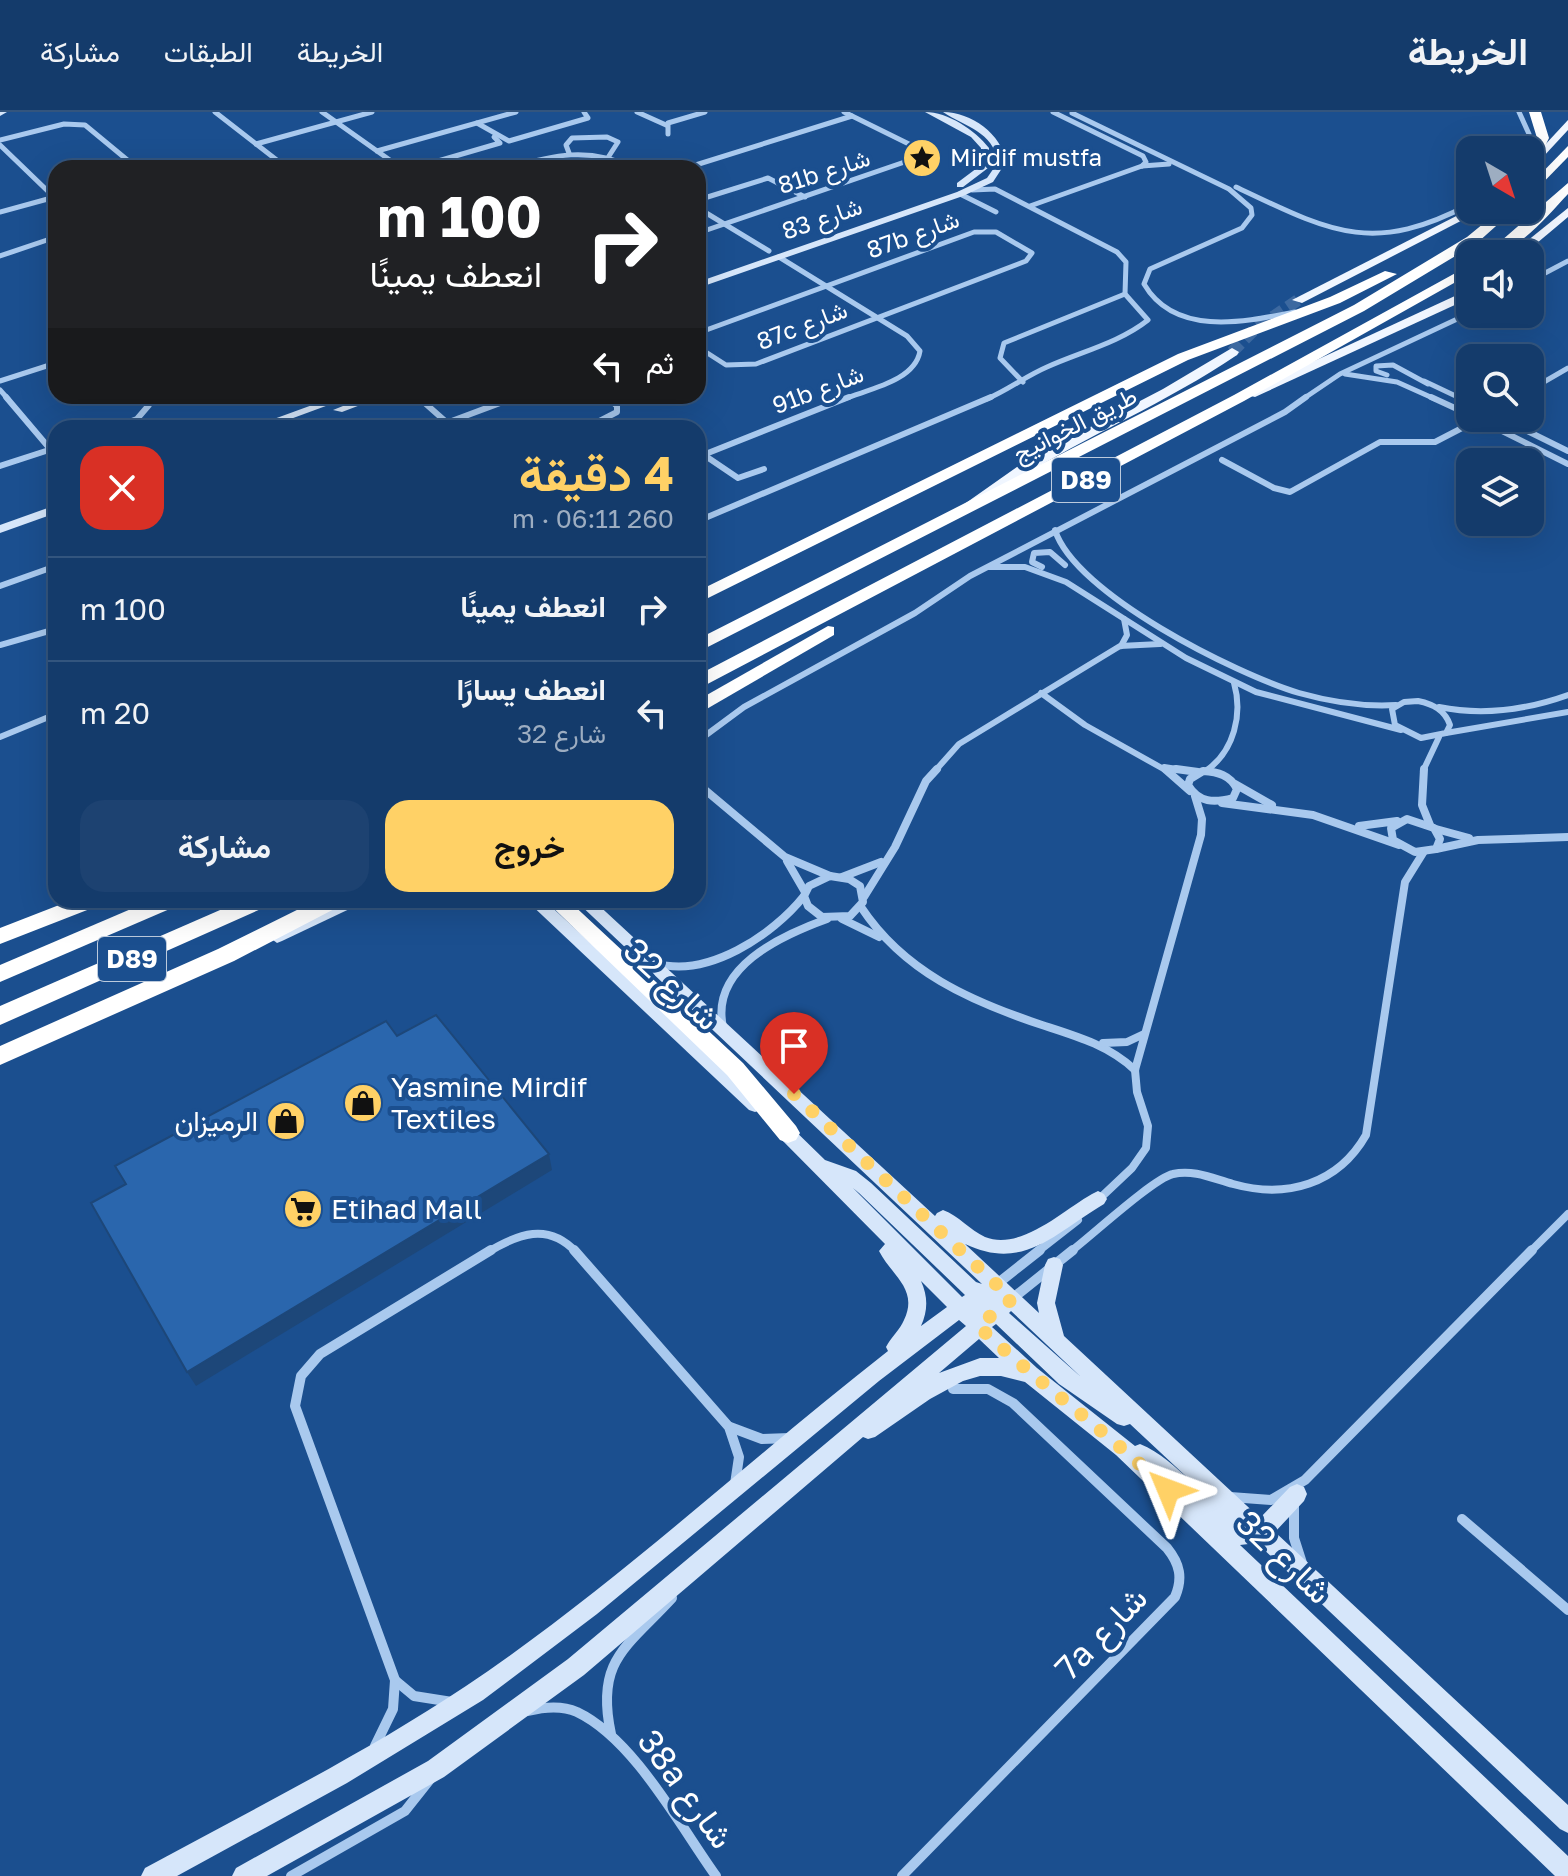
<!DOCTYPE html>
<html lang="ar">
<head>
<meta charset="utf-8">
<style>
	body { margin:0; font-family:"Golos Text",Vazirmatn,sans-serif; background:#1d4271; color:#f1f3f6; direction:rtl; height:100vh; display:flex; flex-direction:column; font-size:30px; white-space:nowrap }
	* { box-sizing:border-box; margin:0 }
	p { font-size:26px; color:#9dadc1 }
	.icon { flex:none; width:44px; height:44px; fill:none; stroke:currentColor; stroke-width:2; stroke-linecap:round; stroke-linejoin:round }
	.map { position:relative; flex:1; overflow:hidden; direction:ltr }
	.panel { position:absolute; left:48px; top:308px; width:658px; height:488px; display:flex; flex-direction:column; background:#143b6b; border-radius:24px; box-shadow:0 8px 32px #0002,0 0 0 2px #33557e; direction:rtl }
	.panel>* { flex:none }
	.hud { position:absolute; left:48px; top:48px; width:658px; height:244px; border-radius:24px; box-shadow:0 8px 32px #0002,0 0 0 2px #33557e; direction:rtl; background:#202124; color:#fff; overflow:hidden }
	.needle { width:52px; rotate:141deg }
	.buttons { position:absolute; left:1456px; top:24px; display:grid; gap:16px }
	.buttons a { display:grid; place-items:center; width:88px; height:88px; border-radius:16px; background:#143b6b; box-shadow:0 8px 32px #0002,0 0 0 2px #33557e; font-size:40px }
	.pin { position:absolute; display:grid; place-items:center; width:68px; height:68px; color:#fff; margin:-82px -34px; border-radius:50% 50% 50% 0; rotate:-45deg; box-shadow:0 0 8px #0007 }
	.pin .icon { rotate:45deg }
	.me { position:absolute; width:88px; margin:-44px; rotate:314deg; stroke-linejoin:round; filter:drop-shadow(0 0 6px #0008) }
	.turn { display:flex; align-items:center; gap:28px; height:168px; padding:0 32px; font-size:36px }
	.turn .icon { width:104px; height:104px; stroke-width:2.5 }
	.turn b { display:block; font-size:56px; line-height:68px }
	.then { display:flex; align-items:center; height:76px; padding:0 32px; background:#0003; gap:16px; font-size:30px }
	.round { display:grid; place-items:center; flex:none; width:84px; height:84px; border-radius:24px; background:#1d4271 }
	.overview { display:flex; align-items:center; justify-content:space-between; height:136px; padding:0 32px }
	h1 { font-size:48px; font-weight:700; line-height:60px; color:#ffd166 }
	.action { display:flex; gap:16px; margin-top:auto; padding:16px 32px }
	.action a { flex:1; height:92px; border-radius:24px; background:#ffd166; color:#111; font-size:32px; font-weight:700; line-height:92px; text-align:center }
	.action a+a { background:#1d4271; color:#f1f3f6 }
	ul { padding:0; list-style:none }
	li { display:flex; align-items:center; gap:24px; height:104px; padding:0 32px; border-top:2px solid #33557e }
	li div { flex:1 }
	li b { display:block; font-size:30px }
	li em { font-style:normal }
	header { display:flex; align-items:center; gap:48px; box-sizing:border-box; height:112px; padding:0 40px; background:#143b6b; border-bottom:2px solid #33557e }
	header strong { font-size:38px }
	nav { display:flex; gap:44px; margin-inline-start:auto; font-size:28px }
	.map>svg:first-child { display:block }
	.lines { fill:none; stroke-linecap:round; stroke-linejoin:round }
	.primary-tunnel { stroke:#3d69a0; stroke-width:12; stroke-dasharray:12 6; stroke-linecap:butt }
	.street-far3 { stroke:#a9c9ee; stroke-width:5 }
	.street-far2 { stroke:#a9c9ee; stroke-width:6 }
	.street-far1 { stroke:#a9c9ee; stroke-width:8 }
	.street { stroke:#a9c9ee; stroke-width:10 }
	.secondary { fill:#d6e6fa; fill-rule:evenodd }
	.primary { fill:#f0f6ff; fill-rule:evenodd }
	.highway { fill:#fff; fill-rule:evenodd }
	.shaded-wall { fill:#1d4779 }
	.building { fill:#2a66ad; stroke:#1d4779; stroke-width:2 }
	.route { stroke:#ffd166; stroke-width:14; stroke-dasharray:0 25.2 }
	.labels { text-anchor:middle; stroke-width:8; stroke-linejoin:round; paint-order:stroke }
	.far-poi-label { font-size:24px; fill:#fff; stroke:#1b4f8f; text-anchor:start }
	.far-street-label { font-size:24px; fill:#fff; stroke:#1b4f8f }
	.shield { fill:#1b4f8f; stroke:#bbcadd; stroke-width:2 }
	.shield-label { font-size:26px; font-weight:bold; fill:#fff }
	.poi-label { font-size:28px; fill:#fff; stroke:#1b4f8f; text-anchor:start }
	.near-street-label { font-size:34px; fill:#fff; stroke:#1b4f8f }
</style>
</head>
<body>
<header>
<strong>الخريطة</strong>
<nav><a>الخريطة</a><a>الطبقات</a><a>مشاركة</a></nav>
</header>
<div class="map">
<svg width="1568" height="1764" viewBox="0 0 1568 1764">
	<rect width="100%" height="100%" fill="#1b4f8f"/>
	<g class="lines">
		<path class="primary-tunnel" d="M1232,240L1255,217L1298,188"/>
		<g class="street-far3">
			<path d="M215,0L287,56"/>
			<path d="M322,0L401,56"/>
			<path d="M637,0L666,13"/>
			<path d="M1053,0L1143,44L1146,50L1142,54"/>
			<path d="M1519,0L1529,22L1526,38"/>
			<path d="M1072,1L1229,77L1251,96L1252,103L1242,116L1150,157L1144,172C1175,225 1244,210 1295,200"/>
			<path d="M477,11L509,29L588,6L584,0"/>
			<path d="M668,22V11L705,0"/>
			<path d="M0,28L64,12L85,13L137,56"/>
			<path d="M256,32L372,0"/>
			<path d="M0,33L56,87"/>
			<path d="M377,39L516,0"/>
			<path d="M569,41L566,33L572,26L607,25L618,30L609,44"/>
			<path d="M414,56L500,31L494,25"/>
			<path d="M508,56C552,43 590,34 633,56"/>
			<path d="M686,56L852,4"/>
			<path d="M1236,75C1329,119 1372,144 1470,92"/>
			<path d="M972,78L995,77L1117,140L1126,150L1125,182L1148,208C1119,231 1080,240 1047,255C1026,264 1008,278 987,287"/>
			<path d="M960,82L996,100"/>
			<path d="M698,88L768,66L805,85"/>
			<path d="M1030,94L1142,54L1169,52"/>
			<path d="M698,96L769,139"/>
			<path d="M0,100L55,85"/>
			<path d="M698,121L922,44L917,36L844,0"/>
			<path d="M0,144L56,125"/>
			<path d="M779,145L907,224L920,239C915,269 869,277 844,287"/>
			<path d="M1530,169L1568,149"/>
			<path d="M698,221L974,120H996L1032,141L1026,149L756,252L726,253L698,235"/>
			<path d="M1345,262L1397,270L1435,287"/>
			<path d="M1387,263L1376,259V254L1393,253L1428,272"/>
			<path d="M0,269L56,251"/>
			<path d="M1424,269L1462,287"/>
			<path d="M1023,270L1000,246L1004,231L1125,182"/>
			<path d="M0,278L8,287"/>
			<path d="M1530,278L1568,256"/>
			<path d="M143,284L145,287"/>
			<path d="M416,284L420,287"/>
			<path d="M605,284L609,287"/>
			<path d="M511,287L520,284"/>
			<path d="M1303,287L1340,262L1470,201"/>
		</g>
		<g class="street-far2">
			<path d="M6,285L56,344"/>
			<path d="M418,285L453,316"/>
			<path d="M1431,285L1470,303"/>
			<path d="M1458,285L1470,291"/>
			<path d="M1476,306L1568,352"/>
			<path d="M1501,306L1568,339"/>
			<path d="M113,316L137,307L149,293L144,285"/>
			<path d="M433,316L516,285"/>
			<path d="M586,316L617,300V294L607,285"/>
			<path d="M704,343L738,366L764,357"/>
			<path d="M698,345L849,285"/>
			<path d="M1222,348L1274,376L1290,380L1380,330H1435L1462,316H1498"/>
			<path d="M0,354L52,337"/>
			<path d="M698,409L991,285"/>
			<path d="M1055,418C1075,482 1236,562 1299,581C1331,590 1363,595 1396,593"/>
			<path d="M989,455H1025L1066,470L1186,546L1256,580L1401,618"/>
			<path d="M1042,455L1032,450L1034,441L1050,440L1065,453"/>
			<path d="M0,474L56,454"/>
			<path d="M0,533L56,517"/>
			<path d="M1121,534L1127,523L1124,507"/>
			<path d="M1041,581L1085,613L1167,659"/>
			<path d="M1418,589C1433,592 1445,598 1450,613L1446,621L1421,626L1395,613L1392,597L1404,590Z"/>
			<path d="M1439,595C1483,604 1526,598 1568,583"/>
			<path d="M1446,621L1568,600"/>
			<path d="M0,625L56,602"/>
			<path d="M698,629L744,595L915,501L970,464L1285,300L1306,285"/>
			<path d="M1164,655L1190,659"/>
			<path d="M1207,658C1234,639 1243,602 1234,571"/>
			<path d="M935,659L959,632L1120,534L1160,532"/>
			<path d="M1423,659L1439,625"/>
		</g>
		<g class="street-far1">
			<path d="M1165,657L1190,679"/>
			<path d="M1176,657L1198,660"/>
			<path d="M1424,657L1422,693L1430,713"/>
			<path d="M1203,659C1218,660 1230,663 1237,677L1233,686C1214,691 1199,691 1188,673L1190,667Z"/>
			<path d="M698,672L785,745L830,764"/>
			<path d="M1235,672L1272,693"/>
			<path d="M1222,691L1313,703L1399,733"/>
			<path d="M1407,707L1434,716L1440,727L1436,737L1415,740L1393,728L1391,716Z"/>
			<path d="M1359,714L1397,709"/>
			<path d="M1436,717L1469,726"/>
			<path d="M1436,737L1478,728L1568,725"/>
			<path d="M787,749L805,780"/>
			<path d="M830,764L849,767L860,774L863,790L850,804L822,805L808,794L804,784L809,774Z"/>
			<path d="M842,765L881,750"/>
			<path d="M864,785L895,735L926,669L937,657"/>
			<path d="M861,795C904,860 970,889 1042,913C1076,924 1108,933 1135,958"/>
			<path d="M842,807L879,825"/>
			<path d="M655,851C707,867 773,823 804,784"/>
			<path d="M723,915C710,856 780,824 827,807"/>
			<path d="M1103,931L1127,930L1144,922"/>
			<path d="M1096,1090L1132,1056L1146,1036L1148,1014L1137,980L1135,958L1201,723L1202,707L1195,684"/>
			<path d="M488,1140C518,1122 548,1110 576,1140"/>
			<path d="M1037,1140L1078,1108"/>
			<path d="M1070,1140C1090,1125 1154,1066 1173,1062C1194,1057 1214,1067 1233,1072C1287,1087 1338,1072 1366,1023L1405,770L1423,741"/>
			<path d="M1530,1140L1568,1102"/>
		</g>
		<g class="street">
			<path d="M574,1138L729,1315L739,1345L735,1372"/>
			<path d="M997,1172L1040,1138"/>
			<path d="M1013,1186L1073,1138"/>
			<path d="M730,1315L762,1327L790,1326"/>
			<path d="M1230,1385L1271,1388L1305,1368L1532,1138"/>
			<path d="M1294,1394V1426L1302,1451"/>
			<path d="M1462,1407L1568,1498"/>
			<path d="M396,1569L414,1584L452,1590"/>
			<path d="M528,1599C544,1595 561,1593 577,1600C634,1627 680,1714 716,1764"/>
			<path d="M611,1622C595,1548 627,1535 672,1486"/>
			<path d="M375,1634L393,1597L395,1568L295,1294L301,1264L320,1242L491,1138"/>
			<path d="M291,1764L405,1699L432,1665"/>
			<path d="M902,1764L1175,1485C1183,1466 1180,1452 1167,1436L1013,1291L988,1277H953"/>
		</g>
		<g class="secondary">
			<path d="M0,0H7L0,4Z"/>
			<path d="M925,0C948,0 975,18 989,36L988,56L963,75H957V71L981,53V36L971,25Z"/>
			<path d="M943,0C971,0 1002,22 1006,50L993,70L963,84L698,176V170L957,80L987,66L998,50C993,19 965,15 943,0Z"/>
			<path d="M337,284H353L266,316H249Z"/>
			<path d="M368,284H384L342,300L333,298Z"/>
			<path d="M56,393V401L0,421V413Z"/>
			<path d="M341,788H363L360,792L282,829L277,831L269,825L272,821Z"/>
			<path d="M526,788H544L761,988L763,993L761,998L755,1000L749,998Z"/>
			<path d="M575,788H593L935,1104L937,1101L943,1098C959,1104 970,1118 985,1125C1021,1139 1062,1099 1092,1082L1098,1079L1104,1082L1107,1087L1104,1092C1055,1121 1024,1160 965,1132L1039,1201L1037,1191L1045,1153L1048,1147L1054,1145L1060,1147L1063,1153L1055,1191L1064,1224L1260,1406L1290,1375L1297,1372L1304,1375L1307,1382L1304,1389L1275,1420L1568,1693V1721L1560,1717L1257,1431L1240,1433L1568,1744V1764H1555L1116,1343L1025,1270L1001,1264H980L963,1269L930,1287L875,1325L868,1327L863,1325L584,1563L444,1665L267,1764H232L236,1756L428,1649L568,1547L966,1214L959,1208L879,1269L597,1502L483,1588L347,1671L177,1764H141L145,1756C253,1697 364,1642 466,1574C615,1474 747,1349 888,1239L886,1235C891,1225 900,1218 904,1208C919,1177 891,1163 879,1139L885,1132L773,1019L770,1014L773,1009L779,1007L785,1009L825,1048L856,1059L871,1071L976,1170L982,1172ZM853,1076L859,1081L965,1183L962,1185ZM921,1169L947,1195L921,1214C928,1198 928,1185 921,1169ZM1011,1199L1081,1265L1009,1201ZM996,1212L1059,1272L1117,1312L1124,1314L1130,1312L1191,1369C1175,1355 1160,1340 1140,1332L1135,1334L1037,1256L992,1215ZM979,1227L999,1246H980L939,1261Z"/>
		</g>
		<g class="primary">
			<path d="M1568,8V18L1530,59V49Z"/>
			<path d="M1568,96V105L1524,142H1511Z"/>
			<path d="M1470,97L1482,98L1302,191L1292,188Z"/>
			<path d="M1470,177V186L1255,285L1243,282Z"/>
			<path d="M1232,236L1239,240L1237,243C1153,300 1057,335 975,396L970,397L963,393L1027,348L1163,277Z"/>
		</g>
		<g class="highway">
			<path d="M1529,0H1541L1549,26L1536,53L1530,57V41L1537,26Z"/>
			<path d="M1568,34V45L1530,84V73Z"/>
			<path d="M1568,71V82C1547,104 1518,142 1486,142Z"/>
			<path d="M1500,98H1514L1477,131L1364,199L698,540V527L1354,193L1467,125Z"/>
			<path d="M1470,153V162L1244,289L698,577V563L1234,283Z"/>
			<path d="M1385,159L1397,162L1340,191L1188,248L698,491V479L1178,242L1330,185Z"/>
			<path d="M828,514L834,515V523L698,602V588Z"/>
			<path d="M72,788H103L100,793L0,832V816Z"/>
			<path d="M152,788H182L179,793L0,870V853Z"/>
			<path d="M243,788H273L270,793L0,913V894Z"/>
			<path d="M317,788H345L342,793L234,849L0,953V934L218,837Z"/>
			<path d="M545,788H568L743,951L796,1014L800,1021L796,1028L788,1031L780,1028L727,963Z"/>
		</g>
	</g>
	<path class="shaded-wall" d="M549,1042L552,1058L196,1274L187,1260Z"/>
	<path class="building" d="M436,903L549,1042L187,1260L91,1091L126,1072L115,1054L386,909L397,924Z"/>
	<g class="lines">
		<path class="route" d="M794,982L1012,1187L978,1214C1039,1271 1107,1320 1168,1378"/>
	</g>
	<defs>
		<symbol id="sight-disc" viewBox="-11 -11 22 22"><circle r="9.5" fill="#ffd166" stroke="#1b4f8f"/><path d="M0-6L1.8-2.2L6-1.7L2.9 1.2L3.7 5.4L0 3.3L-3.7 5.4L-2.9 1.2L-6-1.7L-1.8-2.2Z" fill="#111"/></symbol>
		<symbol id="shop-disc" viewBox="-11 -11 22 22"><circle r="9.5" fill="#ffd166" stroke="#1b4f8f"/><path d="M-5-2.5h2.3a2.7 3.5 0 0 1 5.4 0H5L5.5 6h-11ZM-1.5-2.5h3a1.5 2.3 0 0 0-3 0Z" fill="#111"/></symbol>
		<symbol id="supermarket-disc" viewBox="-11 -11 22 22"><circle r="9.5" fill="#ffd166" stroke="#1b4f8f"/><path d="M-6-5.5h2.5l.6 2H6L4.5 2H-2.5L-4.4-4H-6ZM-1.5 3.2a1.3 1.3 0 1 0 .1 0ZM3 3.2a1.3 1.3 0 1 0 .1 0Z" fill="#111"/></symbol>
	</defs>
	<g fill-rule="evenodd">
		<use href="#sight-disc" x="900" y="24" width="44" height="44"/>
		<use href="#shop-disc" x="341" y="969" width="44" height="44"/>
		<use href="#shop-disc" x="264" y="987" width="44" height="44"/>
		<use href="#supermarket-disc" x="281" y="1075" width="44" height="44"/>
	</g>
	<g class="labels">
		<g class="far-poi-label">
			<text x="950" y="54">Mirdif mustfa</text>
		</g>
		<g class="far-street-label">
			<text transform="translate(824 60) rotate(-18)" y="8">81b شارع</text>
			<text transform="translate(822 107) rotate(-19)" y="8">شارع 83</text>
			<text transform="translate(913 123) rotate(-20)" y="8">87b شارع</text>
			<text transform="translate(802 214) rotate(-21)" y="8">87c شارع</text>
			<text transform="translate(818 278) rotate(-21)" y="8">91b شارع</text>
			<text transform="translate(1075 313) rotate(-27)" y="8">طريق الخوانيج</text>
		</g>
		<g class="shield">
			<rect x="1052" y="346" width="68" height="44" rx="6"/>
			<rect x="98" y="825" width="68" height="44" rx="6"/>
		</g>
		<g class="shield-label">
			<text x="1086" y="377">D89</text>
			<text x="132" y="856">D89</text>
		</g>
		<g class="poi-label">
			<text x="391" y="985">Yasmine Mirdif<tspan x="391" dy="32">Textiles</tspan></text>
			<text x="258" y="1019" text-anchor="end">الرميزان</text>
			<text x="331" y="1107">Etihad Mall</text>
		</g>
		<g class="near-street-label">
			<text transform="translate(672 872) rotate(43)" y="12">شارع 32</text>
			<text transform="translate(1284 1445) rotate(44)" y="12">شارع 32</text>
			<text transform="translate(1101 1521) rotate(-46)" y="12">7a شارع</text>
			<text transform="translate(686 1677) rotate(54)" y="12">38a شارع</text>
		</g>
	</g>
</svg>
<div class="buttons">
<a><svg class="needle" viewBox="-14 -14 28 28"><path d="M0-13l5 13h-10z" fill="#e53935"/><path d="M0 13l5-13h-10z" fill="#9dadc1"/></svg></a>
<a><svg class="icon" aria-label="sound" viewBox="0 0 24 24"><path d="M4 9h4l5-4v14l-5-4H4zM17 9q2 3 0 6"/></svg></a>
<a><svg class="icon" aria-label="search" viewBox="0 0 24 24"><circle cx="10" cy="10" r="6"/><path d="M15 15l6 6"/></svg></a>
<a><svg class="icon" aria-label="layers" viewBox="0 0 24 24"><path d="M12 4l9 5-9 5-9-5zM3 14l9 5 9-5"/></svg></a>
</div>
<div class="pin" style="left:794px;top:982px;background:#d93025"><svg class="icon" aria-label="arrive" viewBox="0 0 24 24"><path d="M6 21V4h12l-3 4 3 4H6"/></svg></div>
<svg class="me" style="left:1168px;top:1378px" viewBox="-20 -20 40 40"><path d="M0-17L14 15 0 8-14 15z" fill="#ffd166" stroke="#fff" stroke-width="4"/></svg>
<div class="hud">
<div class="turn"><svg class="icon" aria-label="right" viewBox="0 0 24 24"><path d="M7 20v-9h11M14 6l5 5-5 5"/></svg><div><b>100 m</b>انعطف يمينًا</div></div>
<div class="then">ثم<svg class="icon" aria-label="left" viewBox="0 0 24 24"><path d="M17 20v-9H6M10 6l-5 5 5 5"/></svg></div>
</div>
<section class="panel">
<div class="overview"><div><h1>4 دقيقة</h1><p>260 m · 06:11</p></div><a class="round" style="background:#d93025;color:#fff"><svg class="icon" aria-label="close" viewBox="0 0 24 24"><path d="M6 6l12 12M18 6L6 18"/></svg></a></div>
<ul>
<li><svg class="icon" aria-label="right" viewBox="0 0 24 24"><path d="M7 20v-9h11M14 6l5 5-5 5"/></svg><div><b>انعطف يمينًا</b></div><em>100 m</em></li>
<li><svg class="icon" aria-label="left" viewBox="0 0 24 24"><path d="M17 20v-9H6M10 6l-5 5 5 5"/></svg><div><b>انعطف يسارًا</b><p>شارع 32</p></div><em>20 m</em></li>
</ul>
<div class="action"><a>خروج</a><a>مشاركة</a></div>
</section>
</div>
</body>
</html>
